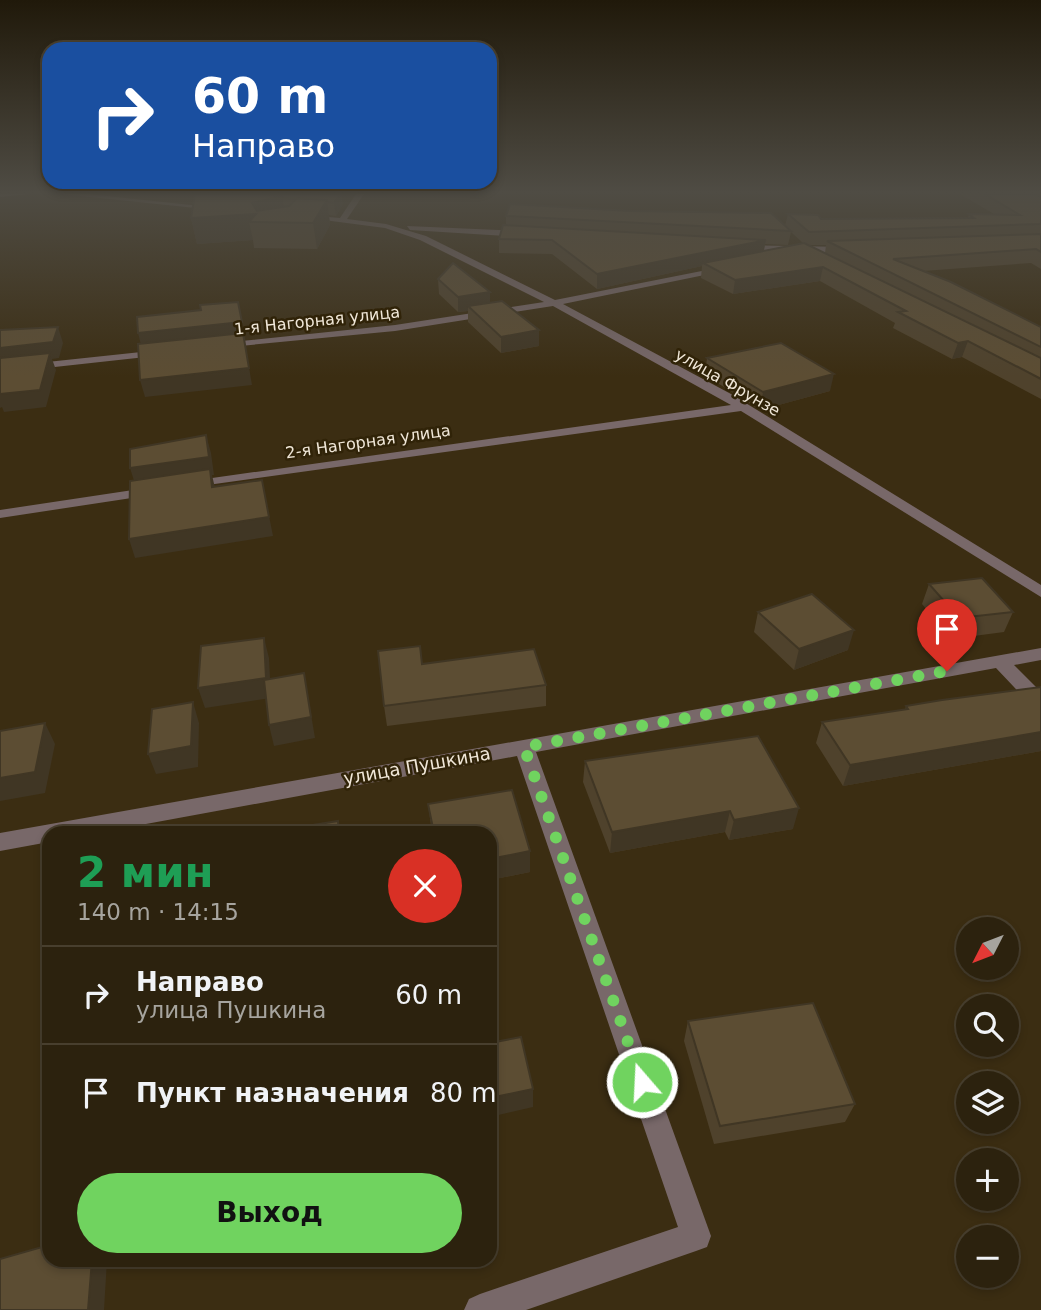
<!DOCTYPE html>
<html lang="ru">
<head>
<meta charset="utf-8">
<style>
	body { margin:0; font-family:"DejaVu Sans",sans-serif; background:#382f1c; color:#f1f3f6; height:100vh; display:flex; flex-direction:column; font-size:26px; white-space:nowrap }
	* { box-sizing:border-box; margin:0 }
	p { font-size:23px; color:#a6a49e }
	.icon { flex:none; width:38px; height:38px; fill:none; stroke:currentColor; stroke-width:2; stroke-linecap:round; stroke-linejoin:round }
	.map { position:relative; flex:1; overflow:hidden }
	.side { position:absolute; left:42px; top:826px; width:455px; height:441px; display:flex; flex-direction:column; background:#2c220e; border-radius:21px; box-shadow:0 4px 10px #0003,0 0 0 2px #483f2e }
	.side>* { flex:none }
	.guide { position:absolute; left:42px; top:42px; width:455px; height:147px; border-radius:21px; box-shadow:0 4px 10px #0003,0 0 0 2px #483f2e; background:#1a4fa0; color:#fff; overflow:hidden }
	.needle { width:46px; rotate:228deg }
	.fabs { position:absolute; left:956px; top:917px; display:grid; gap:14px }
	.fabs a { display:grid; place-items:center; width:63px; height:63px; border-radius:50%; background:#2c220e; box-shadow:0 4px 10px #0003,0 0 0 2px #483f2e; font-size:35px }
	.pin { position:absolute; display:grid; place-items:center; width:60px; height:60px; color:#fff; margin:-72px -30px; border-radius:50% 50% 50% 0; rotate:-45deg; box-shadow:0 0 7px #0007 }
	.pin .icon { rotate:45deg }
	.me { position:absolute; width:77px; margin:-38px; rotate:341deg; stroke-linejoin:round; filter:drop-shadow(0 0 5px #0008) }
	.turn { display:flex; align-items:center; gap:24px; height:147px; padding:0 35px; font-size:32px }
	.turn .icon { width:91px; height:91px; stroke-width:2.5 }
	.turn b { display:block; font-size:49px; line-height:60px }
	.round { display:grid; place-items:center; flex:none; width:74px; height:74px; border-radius:37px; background:#382f1c }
	.overview { display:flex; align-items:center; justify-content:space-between; height:119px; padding:0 35px }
	h1 { font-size:42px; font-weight:600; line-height:52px; color:#1e9e55 }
	.primary-button { display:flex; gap:14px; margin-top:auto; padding:14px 35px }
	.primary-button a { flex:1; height:80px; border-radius:42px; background:#70d35f; color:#111; font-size:28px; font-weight:600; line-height:80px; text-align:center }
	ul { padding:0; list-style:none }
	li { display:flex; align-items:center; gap:21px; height:98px; padding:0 35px; border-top:2px solid #483f2e }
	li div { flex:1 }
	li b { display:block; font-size:26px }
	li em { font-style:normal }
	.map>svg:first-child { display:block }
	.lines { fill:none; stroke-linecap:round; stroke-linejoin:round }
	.minor { fill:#786869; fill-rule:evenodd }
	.wall { fill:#4f422c; fill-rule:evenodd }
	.shaded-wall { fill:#403624 }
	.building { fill:#5c4d33; stroke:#403624; stroke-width:2 }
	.route { stroke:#70d35f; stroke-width:12; stroke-dasharray:0 21.6 }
	.labels { text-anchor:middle; stroke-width:5; stroke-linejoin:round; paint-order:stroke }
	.far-street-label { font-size:16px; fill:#f0e7d8; stroke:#302308 }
	.street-label { font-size:18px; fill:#f0e7d8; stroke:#302308 }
</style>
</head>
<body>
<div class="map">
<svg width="1041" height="1310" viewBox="0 0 1041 1310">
	<rect width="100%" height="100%" fill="#3b2d12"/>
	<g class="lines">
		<g class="minor">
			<path d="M0,194H30L0,197Z"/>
			<path d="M61,194H88L219,208L215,210Z"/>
			<path d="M356,194H364L347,219L386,224L426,236L555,300L727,266L729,268L724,271L563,304L731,394L1041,585V597L741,411L186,488V482L191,481L731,405L553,306L395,331L219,348V344L223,343L395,325L544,302L420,240L385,228L301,217L305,215L340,218Z"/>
			<path d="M407,226L522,231L526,234L522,237L410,230Z"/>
			<path d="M742,245L847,247L851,250L847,253L739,250Z"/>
			<path d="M160,350L165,353L164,355L0,373V367Z"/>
			<path d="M153,487L160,491L158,494L0,518V510Z"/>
			<path d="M1041,648V660L1014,665L1041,692V709L1034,708L996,668L536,752L711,1236L707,1247L696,1251L526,1310H464L469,1299L480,1294L678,1227L517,756L97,833H49V842L0,851V833Z"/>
		</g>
	</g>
	<g class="wall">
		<path d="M189,194H341L343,204L336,216L329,215L330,225L317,249L254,248L253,240L197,244L191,218L195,194Z"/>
		<path d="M960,194H1041V269L1031,263L923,271L1041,327V399L962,357L952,359L893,328L895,323L820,281L733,294L701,278L702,266L597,289L552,254L499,253V239L506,225V216L785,226L788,214L821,219L968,218L969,214H994ZM791,232L803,243L764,251L765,244L788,245ZM809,245H826L825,253Z"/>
		<path d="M438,279L490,292V303L539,330V346L501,353L468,322V311L458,312L439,294Z"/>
		<path d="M707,358L830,391L760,410L705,375Z"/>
		<path d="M929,584L1013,612L1004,632L951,639L922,604Z"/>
		<path d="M758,612L848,650L794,670L754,632Z"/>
		<path d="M422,664L546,685V706L387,726L384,706Z"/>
		<path d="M1041,687V751L843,786L816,743L822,722L905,710L906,706Z"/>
		<path d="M585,761L793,829L729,840L725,832L610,853L583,782Z"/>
		<path d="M428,804L530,851V872L490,880V833H432Z"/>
		<path d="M688,1021L855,1104L845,1122L714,1144L684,1041Z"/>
	</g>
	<g class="shaded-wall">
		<path d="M340,194H341L343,204L336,216L334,203Z"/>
		<path d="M282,196L286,221L249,222L253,240L197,244L191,218Z"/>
		<path d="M327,200L330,225L317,249L313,223Z"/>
		<path d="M766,240L763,253L703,263L702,266L597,289V274Z"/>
		<path d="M823,267L820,281L733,294L735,280Z"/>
		<path d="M490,292V307L468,306V311L458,312V297Z"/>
		<path d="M238,302L252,385L145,397L140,380L142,349L138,333Z"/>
		<path d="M58,327L63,343L59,358L52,359L56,370L46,407L4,412L2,407L0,408V348Z"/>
		<path d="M539,330V346L501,353V337Z"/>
		<path d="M968,341L962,357L952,359L958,343Z"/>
		<path d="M834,374L830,391L760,410L763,392Z"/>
		<path d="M206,435L211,453L214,475H212L215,488L136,487L130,468Z"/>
		<path d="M262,480L273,536L135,558L129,539Z"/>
		<path d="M854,630L848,650L794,670L799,649Z"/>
		<path d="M264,638L269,658L271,698L205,708L198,688Z"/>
		<path d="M304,673L315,738L274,746L269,725Z"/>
		<path d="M193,702L199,723L198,767L156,774L148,754Z"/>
		<path d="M45,723L55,744L45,793L0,801V778Z"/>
		<path d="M1041,732V751L843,786L850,765Z"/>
		<path d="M799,808L793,829L729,840L734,820Z"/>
		<path d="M730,811L725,832L610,853L612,832Z"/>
		<path d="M530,851V872L490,880V859Z"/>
		<path d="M533,1089V1107L490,1117V1098Z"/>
		<path d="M92,1260H107L104,1310H88Z"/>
	</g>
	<g class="building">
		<path d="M195,194H261L282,196L252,203L257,211L289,206L297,198L327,200L313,223L249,222L256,214L191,218Z"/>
		<path d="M261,194H340L334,203L327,202V200L297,198L296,199L283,198L282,196Z"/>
		<path d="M985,194H1035L1041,197V224L809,232L788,214L818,215L821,219L974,218L969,214L1020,215Z"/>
		<path d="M510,204L630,211L771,213L791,231L506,216Z"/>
		<path d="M503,225L766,240L597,274L552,240L499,239Z"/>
		<path d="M1041,234V252L1036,249L893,259L951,282L1041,327V347L827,241Z"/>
		<path d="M804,243L1041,358V379L968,341L958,343L898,312L906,311L823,267L735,280L703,263Z"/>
		<path d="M453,263L490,292L458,297L438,279Z"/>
		<path d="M502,301L539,330L501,337L468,306Z"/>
		<path d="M238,302L242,322L138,333L137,317L201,310L200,305Z"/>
		<path d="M58,327L53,342L0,348V330Z"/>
		<path d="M243,333L249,368L140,380L138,344Z"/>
		<path d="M781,343L834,374L763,392L707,358Z"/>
		<path d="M50,353L40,390L0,394V358Z"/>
		<path d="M206,435L209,457L130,468V449Z"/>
		<path d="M210,469L212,487L262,480L269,517L129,539L130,481Z"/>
		<path d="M982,578L1013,612L959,618L929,584Z"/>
		<path d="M812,594L854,630L799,649L758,612Z"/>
		<path d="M264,638L266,678L198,688L201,646Z"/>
		<path d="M420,646L422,664L534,649L546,685L384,706L378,651Z"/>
		<path d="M304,673L311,717L269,725L264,680Z"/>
		<path d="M1041,687V732L850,765L822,722L908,709L906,706L942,700Z"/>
		<path d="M193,702L191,746L148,754L152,709Z"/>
		<path d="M45,723L35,772L0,778V731Z"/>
		<path d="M758,736L799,808L734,820L730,811L612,832L585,761Z"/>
		<path d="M512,790L530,851L490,859V833H434L428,804Z"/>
		<path d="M338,821L339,833H263Z"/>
		<path d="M813,1003L855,1104L720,1126L688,1021Z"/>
		<path d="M521,1037L533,1089L490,1098V1043Z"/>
		<path d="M49,1245V1260H92L88,1310H0V1259Z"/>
	</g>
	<linearGradient id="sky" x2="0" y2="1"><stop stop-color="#20190a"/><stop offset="0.51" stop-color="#4f4c44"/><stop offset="1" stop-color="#4f4c44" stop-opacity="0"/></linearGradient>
	<rect width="1041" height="377" fill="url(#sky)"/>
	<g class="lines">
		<path class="route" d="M642,1082L524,747L947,671"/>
	</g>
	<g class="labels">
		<g class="far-street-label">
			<text transform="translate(317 320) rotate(-6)" y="6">1-я Нагорная улица</text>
			<text transform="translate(728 382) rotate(30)" y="6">улица Фрунзе</text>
			<text transform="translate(368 441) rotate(-8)" y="6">2-я Нагорная улица</text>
		</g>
		<g class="street-label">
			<text transform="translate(417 766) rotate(-10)" y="6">улица Пушкина</text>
		</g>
	</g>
</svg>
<div class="fabs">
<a><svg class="needle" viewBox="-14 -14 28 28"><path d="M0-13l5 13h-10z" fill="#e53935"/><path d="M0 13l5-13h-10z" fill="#a6a49e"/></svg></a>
<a><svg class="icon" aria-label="search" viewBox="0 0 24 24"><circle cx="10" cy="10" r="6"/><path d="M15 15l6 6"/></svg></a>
<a><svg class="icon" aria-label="layers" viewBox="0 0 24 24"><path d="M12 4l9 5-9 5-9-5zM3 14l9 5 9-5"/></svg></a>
<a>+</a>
<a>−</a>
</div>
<div class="pin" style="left:947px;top:671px;background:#d93025"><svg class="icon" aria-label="arrive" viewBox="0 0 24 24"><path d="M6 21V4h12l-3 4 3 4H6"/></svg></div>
<svg class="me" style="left:642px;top:1082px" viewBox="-20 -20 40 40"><circle r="17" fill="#70d35f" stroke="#fff" stroke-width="3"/><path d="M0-11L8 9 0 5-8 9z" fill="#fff"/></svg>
<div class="guide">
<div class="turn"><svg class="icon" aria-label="right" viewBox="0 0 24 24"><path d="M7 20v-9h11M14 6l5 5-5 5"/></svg><div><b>60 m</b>Направо</div></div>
</div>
<section class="side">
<div class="overview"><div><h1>2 мин</h1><p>140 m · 14:15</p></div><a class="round" style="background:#d93025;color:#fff"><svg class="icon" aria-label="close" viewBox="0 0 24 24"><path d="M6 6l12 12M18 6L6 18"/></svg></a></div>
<ul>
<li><svg class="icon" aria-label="right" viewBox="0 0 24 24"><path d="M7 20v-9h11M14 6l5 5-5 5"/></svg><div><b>Направо</b><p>улица Пушкина</p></div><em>60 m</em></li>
<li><svg class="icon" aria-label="arrive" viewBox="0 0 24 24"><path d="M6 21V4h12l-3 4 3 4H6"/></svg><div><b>Пункт назначения</b></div><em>80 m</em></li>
</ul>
<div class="primary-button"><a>Выход</a></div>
</section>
</div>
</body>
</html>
